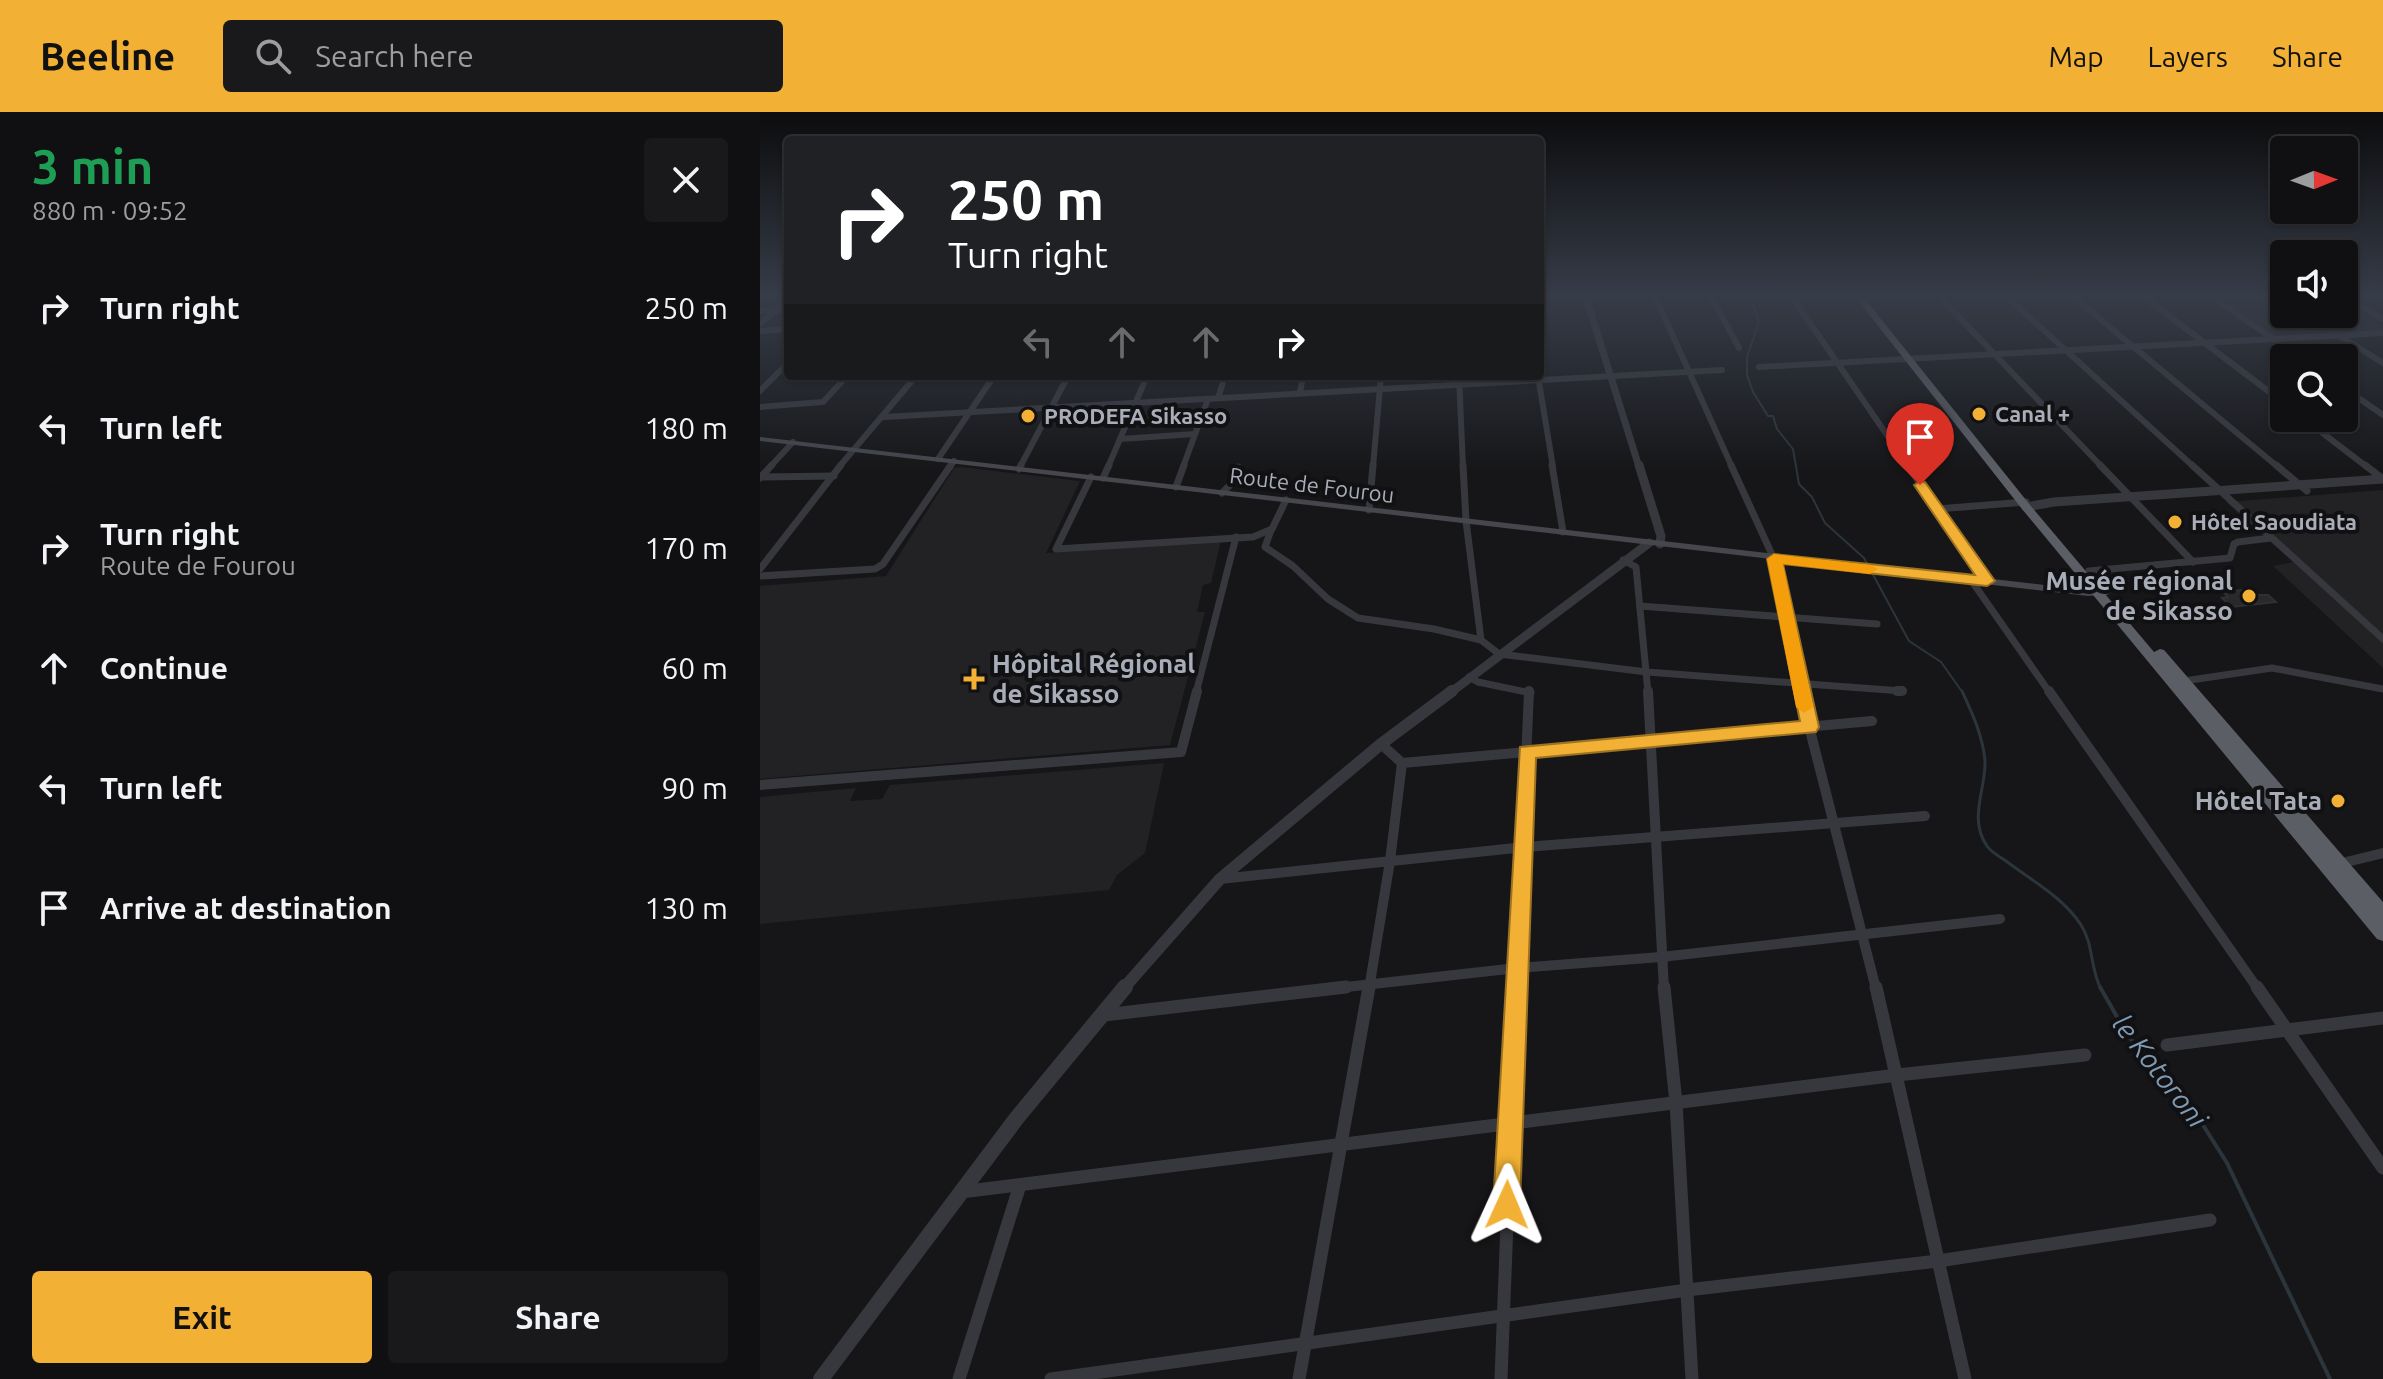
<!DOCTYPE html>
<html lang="en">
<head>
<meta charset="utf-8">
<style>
	body { margin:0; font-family:Ubuntu,sans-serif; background:#19191b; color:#f1f3f6; height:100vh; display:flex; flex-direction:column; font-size:30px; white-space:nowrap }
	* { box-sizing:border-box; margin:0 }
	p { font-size:26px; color:#9c9d9f }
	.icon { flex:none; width:44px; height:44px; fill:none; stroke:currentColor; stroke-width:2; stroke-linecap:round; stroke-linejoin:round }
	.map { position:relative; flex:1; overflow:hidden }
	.side { display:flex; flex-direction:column; background:#101012; width:760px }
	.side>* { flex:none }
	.banner { position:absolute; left:24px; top:24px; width:760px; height:244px; border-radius:8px; box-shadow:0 2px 6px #0004,0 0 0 2px #303032; background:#202124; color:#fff; overflow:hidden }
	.needle { width:52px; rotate:89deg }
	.buttons { position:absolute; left:1510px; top:24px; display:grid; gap:16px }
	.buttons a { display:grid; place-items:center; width:88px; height:88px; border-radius:8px; background:#101012; box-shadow:0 2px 6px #0004,0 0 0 2px #303032; font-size:40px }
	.pin { position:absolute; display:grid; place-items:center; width:68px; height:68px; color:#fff; margin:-82px -34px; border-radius:50% 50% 50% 0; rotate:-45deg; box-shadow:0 0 8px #0007 }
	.pin .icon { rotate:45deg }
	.me { position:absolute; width:88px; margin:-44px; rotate:1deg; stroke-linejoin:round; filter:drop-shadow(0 0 6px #0008) }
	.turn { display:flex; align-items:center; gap:28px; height:168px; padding:0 32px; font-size:36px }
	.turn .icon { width:104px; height:104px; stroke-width:2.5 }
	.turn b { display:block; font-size:56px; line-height:68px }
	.lanes { display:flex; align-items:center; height:76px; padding:0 32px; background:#0003; justify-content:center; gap:40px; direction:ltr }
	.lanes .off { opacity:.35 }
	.round { display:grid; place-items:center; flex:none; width:84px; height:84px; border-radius:8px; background:#19191b }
	.overview { display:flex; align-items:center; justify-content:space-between; height:136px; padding:0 32px }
	h1 { font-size:48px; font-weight:700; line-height:60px; color:#1e9e55 }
	.button { display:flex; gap:16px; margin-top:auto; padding:16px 32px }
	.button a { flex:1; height:92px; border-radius:8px; background:#f2b134; color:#111; font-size:32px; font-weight:700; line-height:92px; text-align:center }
	.button a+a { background:#19191b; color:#f1f3f6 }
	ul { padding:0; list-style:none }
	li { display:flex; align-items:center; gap:24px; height:120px; padding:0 32px }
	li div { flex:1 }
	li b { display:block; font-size:30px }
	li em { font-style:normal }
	header { display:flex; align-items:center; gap:48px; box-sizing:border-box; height:112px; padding:0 40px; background:#f2b134; color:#111 }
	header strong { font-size:38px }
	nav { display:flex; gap:44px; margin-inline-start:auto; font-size:28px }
	.search { width:560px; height:72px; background:#19191b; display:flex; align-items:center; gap:20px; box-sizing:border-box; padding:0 28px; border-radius:8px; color:#9c9d9f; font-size:30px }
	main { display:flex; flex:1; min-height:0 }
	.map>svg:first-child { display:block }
	.built { fill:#222225 }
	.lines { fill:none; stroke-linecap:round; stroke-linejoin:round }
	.stream-far2 { stroke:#2c353c; stroke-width:2 }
	.stream-far1 { stroke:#2c353c; stroke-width:3 }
	.stream { stroke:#2c353c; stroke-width:4 }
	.building { fill:#29292c; stroke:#303034; stroke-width:2 }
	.minor-far3 { stroke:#37383d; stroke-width:6 }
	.minor-far2 { stroke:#37383d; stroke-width:7 }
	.minor-far1 { stroke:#37383d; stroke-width:10 }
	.minor { stroke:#37383d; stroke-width:13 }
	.tertiary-far3 { stroke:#37383d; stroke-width:7 }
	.tertiary-far2 { stroke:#37383d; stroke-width:9 }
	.tertiary-far1 { stroke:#37383d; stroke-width:12 }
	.tertiary { stroke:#37383d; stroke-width:16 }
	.secondary { fill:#45474d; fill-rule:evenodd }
	.trunk { fill:#5b5e65; fill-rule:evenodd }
	.route { fill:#f2b134; stroke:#9d7322; stroke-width:2 }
	.slow { fill:#f59e0b }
	.poi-dot { fill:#f2b134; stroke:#111113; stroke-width:3 }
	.labels { text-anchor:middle; stroke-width:8; stroke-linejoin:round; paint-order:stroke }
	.far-poi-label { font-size:22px; font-weight:bold; fill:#a8adb8; stroke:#111113; text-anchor:start }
	.far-street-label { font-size:22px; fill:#a8adb8; stroke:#111113 }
	.poi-label { font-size:26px; font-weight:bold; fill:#a8adb8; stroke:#111113; text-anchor:end }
	.water-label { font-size:28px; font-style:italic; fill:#7f9bb3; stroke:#111113 }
</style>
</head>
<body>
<header>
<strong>Beeline</strong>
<div class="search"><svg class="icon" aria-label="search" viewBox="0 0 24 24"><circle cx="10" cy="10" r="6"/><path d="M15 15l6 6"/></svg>Search here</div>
<nav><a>Map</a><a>Layers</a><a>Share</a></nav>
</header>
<main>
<section class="side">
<div class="overview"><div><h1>3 min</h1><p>880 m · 09:52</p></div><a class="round"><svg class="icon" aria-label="close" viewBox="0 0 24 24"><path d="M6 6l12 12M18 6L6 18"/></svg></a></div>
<ul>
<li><svg class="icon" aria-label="right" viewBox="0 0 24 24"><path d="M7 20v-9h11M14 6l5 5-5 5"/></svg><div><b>Turn right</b></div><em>250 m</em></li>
<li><svg class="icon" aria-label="left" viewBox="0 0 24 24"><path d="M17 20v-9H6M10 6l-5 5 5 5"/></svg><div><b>Turn left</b></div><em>180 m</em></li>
<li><svg class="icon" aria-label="right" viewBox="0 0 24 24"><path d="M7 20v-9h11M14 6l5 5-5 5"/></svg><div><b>Turn right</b><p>Route de Fourou</p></div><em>170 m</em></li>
<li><svg class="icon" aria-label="ahead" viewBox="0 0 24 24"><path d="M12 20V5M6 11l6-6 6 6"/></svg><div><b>Continue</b></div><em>60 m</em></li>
<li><svg class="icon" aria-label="left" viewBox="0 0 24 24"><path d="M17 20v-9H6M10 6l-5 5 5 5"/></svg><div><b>Turn left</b></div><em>90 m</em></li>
<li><svg class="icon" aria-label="arrive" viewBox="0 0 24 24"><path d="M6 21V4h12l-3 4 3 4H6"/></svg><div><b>Arrive at destination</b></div><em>130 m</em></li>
</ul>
<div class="button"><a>Exit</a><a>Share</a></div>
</section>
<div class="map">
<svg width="1623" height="1267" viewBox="0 0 1623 1267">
	<rect width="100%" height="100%" fill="#161618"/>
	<g class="built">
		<path d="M1453,182H1524V202H1584V190L1623,213V219L1515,225Z"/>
		<path d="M201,355L320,369L286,441L461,429L451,471L443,473L437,500H445L410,633L0,667V474L126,464L194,356Z"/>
		<path d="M1623,378V556L1513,454L1533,450L1466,390Z"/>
		<path d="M404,651L385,741L357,763L349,778L0,812V685L96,676L90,689L122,687L130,673Z"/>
	</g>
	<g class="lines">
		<path class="stream-far2" d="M989,182L999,210L987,245V263L993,280L1008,304H1013L1017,317L1033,337L1039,372L1052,385L1065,411L1104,446L1149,529L1181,550L1203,581"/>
		<path class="stream-far1" d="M1202,579C1212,601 1223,624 1225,649C1226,677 1208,707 1227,734C1231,740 1240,745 1246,749C1271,768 1304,786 1321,813C1334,833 1330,857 1341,877"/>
		<path class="stream" d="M1340,875L1368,924L1429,991L1467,1051L1570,1267"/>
	</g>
	<path class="building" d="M1492,477L1498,483H1508L1516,490L1471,495L1462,486L1468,485L1463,480Z"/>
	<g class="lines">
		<g class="minor-far3">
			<path d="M894,182L972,355"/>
			<path d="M950,182L979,236"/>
			<path d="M1030,182L1149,355"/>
			<path d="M1177,182L1342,355"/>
			<path d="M1244,182L1434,355"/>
			<path d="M1310,182L1518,355"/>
			<path d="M1380,182L1524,291"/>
			<path d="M1448,182L1541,246"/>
			<path d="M1584,184L1623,207"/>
			<path d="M0,199L28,198"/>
			<path d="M0,212L28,188"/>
			<path d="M0,219L28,217"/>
			<path d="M1580,224L1623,251"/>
			<path d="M999,255L1623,221"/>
			<path d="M699,264L703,355"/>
			<path d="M778,264L793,355"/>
			<path d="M1584,276L1623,303"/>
			<path d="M0,279L28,251"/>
			<path d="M540,281L543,264"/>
			<path d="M458,286L465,264"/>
			<path d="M0,295L63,290L87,264"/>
			<path d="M124,305L962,258"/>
			<path d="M1543,306L1607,355"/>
			<path d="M360,327L435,322"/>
			<path d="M178,347L234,264"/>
			<path d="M10,355L33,330"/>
			<path d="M79,355L156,264"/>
			<path d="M190,355L194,349"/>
			<path d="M260,355L308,264"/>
			<path d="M348,355L387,264"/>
			<path d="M423,355L448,287"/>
			<path d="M613,355L621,264"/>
		</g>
		<g class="minor-far2">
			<path d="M703,353L706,409L721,528L739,542L887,560L1142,579"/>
			<path d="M792,353L803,420"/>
			<path d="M971,353L1014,447L1040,581"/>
			<path d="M1147,353L1227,469"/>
			<path d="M1340,353L1433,450"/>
			<path d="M1432,353L1623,527"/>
			<path d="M1516,353L1547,379"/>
			<path d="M1605,353L1623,367"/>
			<path d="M259,357L261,353"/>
			<path d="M0,365L74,364"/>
			<path d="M331,365L296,437L493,425L512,417L526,388"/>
			<path d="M0,366L12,353"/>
			<path d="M343,366L349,353"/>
			<path d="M416,375L424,353"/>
			<path d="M462,381L473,370L478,355"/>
			<path d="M1177,397L1266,390"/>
			<path d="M609,398L613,353"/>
			<path d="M511,418L505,435L533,454L568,487L598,506L674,517L721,528"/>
			<path d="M863,448L876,455L888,581"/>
			<path d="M0,457L81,353"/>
			<path d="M1329,459L1470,446L1474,432L1478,430L1511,426"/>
			<path d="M0,464L115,457L123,452L191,353"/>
			<path d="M1211,468L1290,581"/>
			<path d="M880,494L1117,512"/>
			<path d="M709,565L718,570L771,581"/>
			<path d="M1424,569L1512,556L1623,577"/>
			<path d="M436,581L476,425"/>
		</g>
		<g class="minor-far1">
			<path d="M888,579L904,877"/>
			<path d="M1040,579L1116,877"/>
			<path d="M1137,579H1142"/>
			<path d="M1289,579L1498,877"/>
			<path d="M642,651L1112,609"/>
			<path d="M0,673L421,640L437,579"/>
			<path d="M1578,752L1623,741"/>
			<path d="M460,767L765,735L1165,704"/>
			<path d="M568,877L757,856L901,845L1240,807"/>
			<path d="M609,877L630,749L642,651L621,632"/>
			<path d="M756,877L769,579"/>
		</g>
		<g class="minor">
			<path d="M904,875L916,991L932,1267"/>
			<path d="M1116,875L1205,1267"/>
			<path d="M1497,875L1623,1056"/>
			<path d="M344,903L586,875"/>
			<path d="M1407,933L1623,906"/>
			<path d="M201,1080L1137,963L1325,943"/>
			<path d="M199,1267L260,1073"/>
			<path d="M291,1267L927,1178L1178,1149L1450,1108"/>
			<path d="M539,1267L609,875"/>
			<path d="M741,1267L756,875"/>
		</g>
		<path class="tertiary-far3" d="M825,182L879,355"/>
		<g class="tertiary-far2">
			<path d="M879,353L901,424L900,432"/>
			<path d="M1266,395L1294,390L1623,367"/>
			<path d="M690,581L889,431"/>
		</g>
		<path class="tertiary-far1" d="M363,877L460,767L621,632L692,579"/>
		<path class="tertiary" d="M61,1267L256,1007L365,875"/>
		<path class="secondary" d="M0,325L1328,478L1347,477L1352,480L1347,483L1328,484L0,329Z"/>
		<path class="trunk" d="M1093,182H1101L1270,393L1394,540L1400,537L1404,538L1623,790V829L1617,827L1262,397Z"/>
	</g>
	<linearGradient id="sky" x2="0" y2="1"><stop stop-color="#0c0c0d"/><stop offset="0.51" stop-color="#363c48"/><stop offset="1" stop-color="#363c48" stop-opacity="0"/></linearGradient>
	<rect width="1623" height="360" fill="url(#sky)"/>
	<path class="route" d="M1160,369L1165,370L1235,469L1227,474L1023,452L1059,615L1056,620L776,646L760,1093L756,1102L747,1106L737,1102L733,1093L760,635L1040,609L1007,447L1014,442L1215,463L1154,373Z"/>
	<path class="slow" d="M1014,442L1110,453L1118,457L1110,462L1023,452L1053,595L1044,601L1036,595L1007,447Z"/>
	<g class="poi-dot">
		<circle cx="1219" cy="302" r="8"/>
		<circle cx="268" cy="304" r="8"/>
		<circle cx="1415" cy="410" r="8"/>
		<circle cx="1489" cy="484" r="8"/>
		<path d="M210 555h8v8h8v8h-8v8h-8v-8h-8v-8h8z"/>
		<circle cx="1578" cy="689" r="8"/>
	</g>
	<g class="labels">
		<g class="far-poi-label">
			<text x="1235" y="310">Canal +</text>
			<text x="284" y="312">PRODEFA Sikasso</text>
			<text x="1431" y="418">Hôtel Saoudiata</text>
		</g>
		<g class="far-street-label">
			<text transform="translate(552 373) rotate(7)" y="8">Route de Fourou</text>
		</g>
		<g class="poi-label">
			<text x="1473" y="478">Musée régional<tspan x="1473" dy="30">de Sikasso</tspan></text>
			<text x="232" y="561" text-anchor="start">Hôpital Régional<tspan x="232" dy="30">de Sikasso</tspan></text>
			<text x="1562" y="698">Hôtel Tata</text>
		</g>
		<g class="water-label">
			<text transform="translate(1400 959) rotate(52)" y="10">le Kotoroni</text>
		</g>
	</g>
</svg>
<div class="buttons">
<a><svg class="needle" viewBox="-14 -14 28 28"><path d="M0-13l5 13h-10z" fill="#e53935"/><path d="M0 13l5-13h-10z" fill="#9c9d9f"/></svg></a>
<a><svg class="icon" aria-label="sound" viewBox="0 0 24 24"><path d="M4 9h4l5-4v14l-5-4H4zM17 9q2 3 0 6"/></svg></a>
<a><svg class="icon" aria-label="search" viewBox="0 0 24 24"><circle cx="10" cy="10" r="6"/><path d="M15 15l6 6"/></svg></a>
</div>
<div class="pin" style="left:1160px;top:373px;background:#d93025"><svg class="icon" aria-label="arrive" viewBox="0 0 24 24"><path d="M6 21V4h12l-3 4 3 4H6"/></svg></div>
<svg class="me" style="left:747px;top:1093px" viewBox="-20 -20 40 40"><path d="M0-17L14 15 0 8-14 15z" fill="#f2b134" stroke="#fff" stroke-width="4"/></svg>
<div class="banner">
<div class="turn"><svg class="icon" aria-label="right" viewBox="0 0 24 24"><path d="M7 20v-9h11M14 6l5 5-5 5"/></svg><div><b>250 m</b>Turn right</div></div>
<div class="lanes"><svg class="icon off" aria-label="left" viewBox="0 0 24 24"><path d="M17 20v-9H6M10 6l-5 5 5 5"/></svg><svg class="icon off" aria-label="ahead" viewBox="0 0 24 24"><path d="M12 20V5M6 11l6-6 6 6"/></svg><svg class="icon off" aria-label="ahead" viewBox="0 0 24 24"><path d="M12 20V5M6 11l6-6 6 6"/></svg><svg class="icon" aria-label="right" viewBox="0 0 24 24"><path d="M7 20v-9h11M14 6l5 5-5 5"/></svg></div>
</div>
</div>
</main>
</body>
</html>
